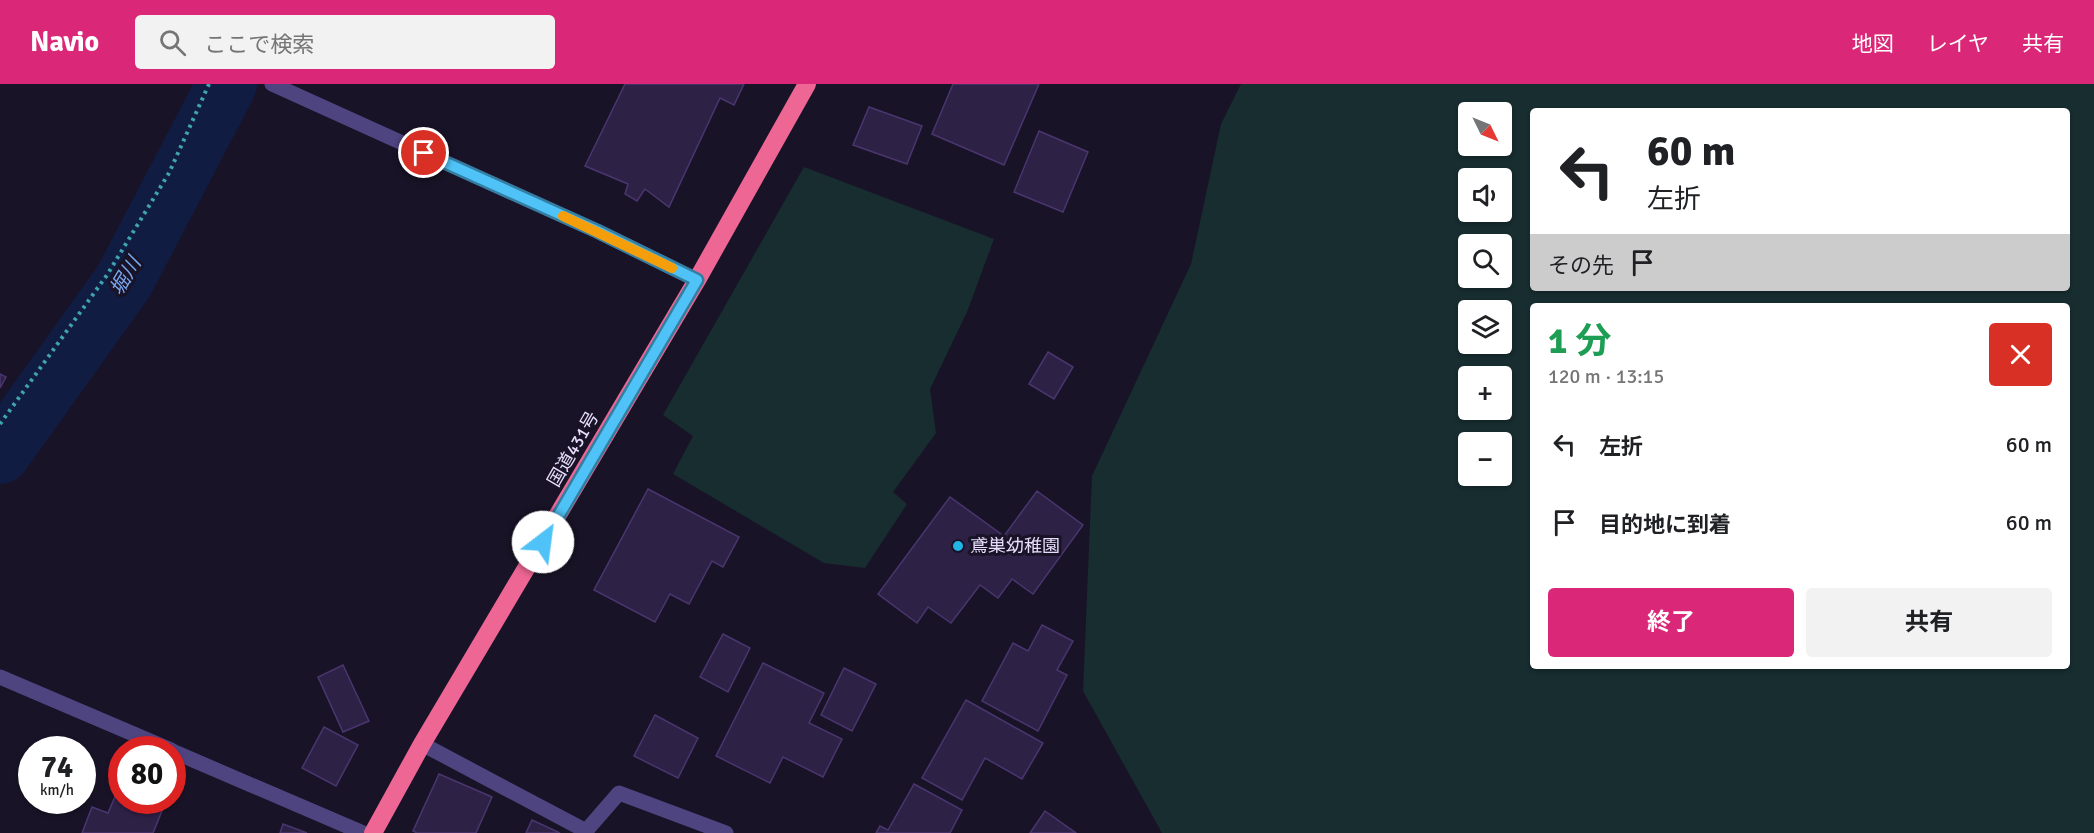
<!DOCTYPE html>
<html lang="ja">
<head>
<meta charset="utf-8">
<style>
	body { margin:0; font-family:Signika,"Noto Sans JP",sans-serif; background:#f2f2f2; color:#202124; height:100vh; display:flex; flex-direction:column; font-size:22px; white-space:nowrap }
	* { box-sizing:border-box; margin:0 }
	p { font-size:20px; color:#757577 }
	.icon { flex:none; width:33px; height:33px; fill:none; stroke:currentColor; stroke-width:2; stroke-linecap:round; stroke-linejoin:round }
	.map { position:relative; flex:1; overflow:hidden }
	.side { position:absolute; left:1530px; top:219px; width:540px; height:366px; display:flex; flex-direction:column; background:#fff; border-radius:6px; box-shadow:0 2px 4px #0004 }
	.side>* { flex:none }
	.banner { position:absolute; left:1530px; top:24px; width:540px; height:183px; border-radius:6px; box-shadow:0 2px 4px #0004; background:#fff; color:#202124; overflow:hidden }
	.needle { width:39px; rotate:133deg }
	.buttons { position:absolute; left:1458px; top:18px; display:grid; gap:12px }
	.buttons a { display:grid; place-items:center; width:54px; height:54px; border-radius:6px; background:#fff; box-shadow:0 2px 4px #0004; font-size:30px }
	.speed { position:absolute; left:18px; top:652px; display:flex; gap:12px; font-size:30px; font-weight:700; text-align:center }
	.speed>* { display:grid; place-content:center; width:78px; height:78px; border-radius:50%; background:#fff; box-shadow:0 2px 4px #0004; line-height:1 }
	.speed small { font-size:15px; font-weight:400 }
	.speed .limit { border:9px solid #d22; background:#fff; color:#111 }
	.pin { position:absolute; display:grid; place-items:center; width:51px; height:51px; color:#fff; margin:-26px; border:3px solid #fff; border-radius:50%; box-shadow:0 2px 6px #0007 }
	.me { position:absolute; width:66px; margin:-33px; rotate:30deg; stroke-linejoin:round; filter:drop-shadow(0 0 4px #0008) }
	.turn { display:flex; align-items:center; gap:21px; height:126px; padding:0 18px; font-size:27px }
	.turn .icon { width:78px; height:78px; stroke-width:2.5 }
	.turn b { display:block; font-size:42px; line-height:51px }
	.then { display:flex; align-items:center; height:57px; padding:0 18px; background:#0003; gap:12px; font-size:22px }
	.round { display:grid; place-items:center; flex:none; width:63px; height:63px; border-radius:6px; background:#f2f2f2 }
	.summary { display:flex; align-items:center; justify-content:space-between; height:102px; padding:0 18px }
	h1 { font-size:36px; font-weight:700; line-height:45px; color:#1e9e55 }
	.button { display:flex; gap:12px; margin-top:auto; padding:12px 18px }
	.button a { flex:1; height:69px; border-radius:6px; background:#db2777; color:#fff; font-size:24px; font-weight:700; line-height:69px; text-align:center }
	.button a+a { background:#f2f2f2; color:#202124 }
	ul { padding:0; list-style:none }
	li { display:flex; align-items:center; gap:18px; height:78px; padding:0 18px }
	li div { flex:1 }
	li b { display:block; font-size:22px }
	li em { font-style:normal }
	header { display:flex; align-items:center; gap:36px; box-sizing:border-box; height:84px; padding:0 30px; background:#db2777; color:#fff }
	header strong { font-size:28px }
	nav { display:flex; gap:33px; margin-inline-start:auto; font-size:21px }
	.search { width:420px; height:54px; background:#f2f2f2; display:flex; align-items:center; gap:15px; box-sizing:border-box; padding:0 21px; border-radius:6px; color:#757577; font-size:22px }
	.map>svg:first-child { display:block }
	.green { fill:#172d30; fill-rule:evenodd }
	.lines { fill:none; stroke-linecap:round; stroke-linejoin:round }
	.river { stroke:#111c42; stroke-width:60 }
	.building { fill:#2e2146; stroke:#49366f; stroke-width:1.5 }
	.path { stroke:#3fa4ad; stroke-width:4; stroke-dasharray:3 4.5; stroke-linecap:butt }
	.minor { stroke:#4e4480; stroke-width:15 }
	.highway { stroke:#ed6694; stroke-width:18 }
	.route-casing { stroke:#337fa1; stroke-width:15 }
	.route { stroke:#4fc3f7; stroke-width:10 }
	.slow { stroke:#f59e0b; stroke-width:10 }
	.poi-dot { fill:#20b5e4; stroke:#191327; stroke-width:2 }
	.labels { text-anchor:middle; stroke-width:6; stroke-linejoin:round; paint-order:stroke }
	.street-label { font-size:18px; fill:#e5ddfb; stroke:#191327 }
	.poi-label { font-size:18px; fill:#e5ddfb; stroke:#191327; text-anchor:start }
	.water-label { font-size:20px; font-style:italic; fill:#77a7ef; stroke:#191327 }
</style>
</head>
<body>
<header>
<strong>Navio</strong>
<div class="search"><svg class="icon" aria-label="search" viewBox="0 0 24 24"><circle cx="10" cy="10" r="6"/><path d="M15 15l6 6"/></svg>ここで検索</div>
<nav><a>地図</a><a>レイヤ</a><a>共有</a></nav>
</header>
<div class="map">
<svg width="2094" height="749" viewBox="0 0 2094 749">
	<rect width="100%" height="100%" fill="#191327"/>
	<g class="green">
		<path d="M1241,0H2094V749H1162L1083,607L1092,392L1191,180L1221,40ZM1533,27H2067V204H1533ZM1468,28H1502V62H1468ZM1468,94H1502V128H1468ZM1468,160H1502V194H1468ZM1533,222H2067V582H1533ZM1468,226H1502V260H1468ZM1468,292H1502V326H1468ZM1468,358H1502V392H1468Z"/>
		<path d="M804,83L994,155L967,228L930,305L936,349L893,408L907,420L865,484L824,479L673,390L693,352L663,331Z"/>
	</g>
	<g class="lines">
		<path class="river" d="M0,370L124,197L227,0"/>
	</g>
	<g class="building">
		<path d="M625,0H744L734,21L720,14L669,123L645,105L637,117L625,110L628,100L585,82Z"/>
		<path d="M953,0H1039L1004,81L932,50Z"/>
		<path d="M869,23L922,42L907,80L853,61Z"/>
		<path d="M1039,47L1088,68L1063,128L1014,108Z"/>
		<path d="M1048,268L1073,283L1054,315L1029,300Z"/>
		<path d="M0,290L6,293L0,304Z"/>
		<path d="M648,405L739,453L723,483L712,477L689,520L670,510L655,538L594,506Z"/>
		<path d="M1037,407L1083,441L1033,510L1012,495L998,514L980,501L951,539L928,523L917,539L878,510L950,413L1004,452Z"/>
		<path d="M1042,541L1073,557L1057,586L1067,591L1038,647L982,617L1013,559L1028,567Z"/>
		<path d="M723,550L750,564L728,608L700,593Z"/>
		<path d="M763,579L824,609L809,639L842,655L823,693L783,673L770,699L716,672Z"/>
		<path d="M343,581L369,637L343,648L318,593Z"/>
		<path d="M844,584L876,600L852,647L821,631Z"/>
		<path d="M966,616L1043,659L1022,695L985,674L962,716L922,694Z"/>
		<path d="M655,631L698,654L678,694L634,672Z"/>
		<path d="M324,643L358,661L336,702L302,684Z"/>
		<path d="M439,690L492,713L476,749H417L413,747Z"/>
		<path d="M122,696V717H166L153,749H82L92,723L108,729Z"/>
		<path d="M914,700L962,726L950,749H876L880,742L888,746Z"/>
		<path d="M1045,727L1076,749H1030Z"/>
		<path d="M532,736L560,749H526Z"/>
		<path d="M283,740L307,749H280Z"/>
	</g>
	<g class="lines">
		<path class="path" d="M0,340L107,191L169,89L209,0"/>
		<g class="minor">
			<path d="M272,0L597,147L697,196"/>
			<path d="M0,593L171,666"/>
			<path d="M422,660L586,747V749"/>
			<path d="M172,667L363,749"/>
			<path d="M586,747L619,709L726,749"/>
		</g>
		<path class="highway" d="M373,749L422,660L697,196L807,0"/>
	</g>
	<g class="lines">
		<defs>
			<path id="route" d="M424,69L597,147L697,196L543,458"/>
		</defs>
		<use href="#route" class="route-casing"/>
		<use href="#route" class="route"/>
		<path class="slow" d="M563,132L672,184"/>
	</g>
	<circle class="poi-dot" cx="958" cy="462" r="6"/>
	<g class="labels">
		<g class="street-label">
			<text transform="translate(573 365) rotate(-60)" y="6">国道431号</text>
		</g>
		<g class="poi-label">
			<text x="970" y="468">鳶巣幼稚園</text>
		</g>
		<g class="water-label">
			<text transform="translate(125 192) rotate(-59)" y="7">堀川</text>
		</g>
	</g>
</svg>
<div class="buttons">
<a><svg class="needle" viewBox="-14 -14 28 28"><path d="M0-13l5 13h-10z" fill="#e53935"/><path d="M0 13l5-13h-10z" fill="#757577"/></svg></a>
<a><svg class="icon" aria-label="sound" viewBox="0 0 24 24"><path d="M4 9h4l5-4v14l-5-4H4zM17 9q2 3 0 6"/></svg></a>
<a><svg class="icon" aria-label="search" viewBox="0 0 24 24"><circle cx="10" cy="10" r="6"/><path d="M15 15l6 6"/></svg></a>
<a><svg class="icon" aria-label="layers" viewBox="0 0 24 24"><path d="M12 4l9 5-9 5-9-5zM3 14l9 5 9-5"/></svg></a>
<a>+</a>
<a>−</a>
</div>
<div class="speed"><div>74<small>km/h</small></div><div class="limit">80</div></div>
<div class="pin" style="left:424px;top:69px;background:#d93025"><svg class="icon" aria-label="arrive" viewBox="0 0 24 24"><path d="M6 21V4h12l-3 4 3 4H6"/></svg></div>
<svg class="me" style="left:543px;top:458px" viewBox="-20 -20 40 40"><circle r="19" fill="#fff"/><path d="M0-13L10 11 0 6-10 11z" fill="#4fc3f7"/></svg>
<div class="banner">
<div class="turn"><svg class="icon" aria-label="left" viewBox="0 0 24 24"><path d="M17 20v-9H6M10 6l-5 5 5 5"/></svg><div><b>60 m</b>左折</div></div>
<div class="then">その先<svg class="icon" aria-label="arrive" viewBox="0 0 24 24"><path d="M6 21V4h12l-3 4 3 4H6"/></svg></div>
</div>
<section class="side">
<div class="summary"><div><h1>1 分</h1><p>120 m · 13:15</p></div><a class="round" style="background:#d93025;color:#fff"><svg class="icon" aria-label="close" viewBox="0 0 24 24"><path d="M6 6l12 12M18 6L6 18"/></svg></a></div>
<ul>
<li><svg class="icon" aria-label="left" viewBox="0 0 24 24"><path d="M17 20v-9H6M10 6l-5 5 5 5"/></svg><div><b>左折</b></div><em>60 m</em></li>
<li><svg class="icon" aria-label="arrive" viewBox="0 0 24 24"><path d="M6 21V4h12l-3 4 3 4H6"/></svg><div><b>目的地に到着</b></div><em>60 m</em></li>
</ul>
<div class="button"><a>終了</a><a>共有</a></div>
</section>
</div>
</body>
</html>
